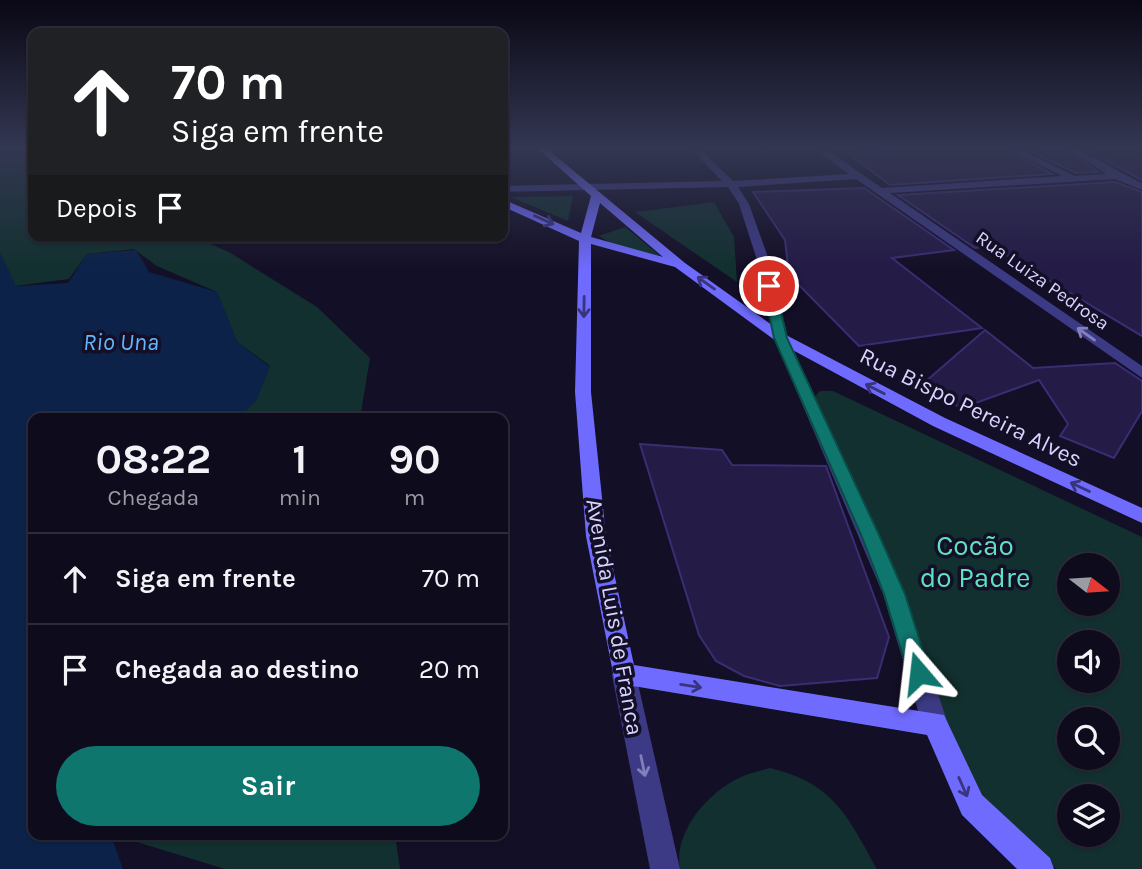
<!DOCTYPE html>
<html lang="pt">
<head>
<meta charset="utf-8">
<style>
	body { margin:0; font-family:Karla,sans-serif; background:#171425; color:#f1f3f6; height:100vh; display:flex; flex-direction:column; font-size:26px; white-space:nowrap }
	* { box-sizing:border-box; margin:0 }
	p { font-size:23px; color:#9b9ba3 }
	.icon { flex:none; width:38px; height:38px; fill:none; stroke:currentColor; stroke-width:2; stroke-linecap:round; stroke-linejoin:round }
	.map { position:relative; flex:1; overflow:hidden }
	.panel { position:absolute; left:28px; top:413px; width:480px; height:427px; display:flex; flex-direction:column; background:#0e0b1c; border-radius:14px; box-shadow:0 2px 5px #0004,0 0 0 2px #2e2b3b }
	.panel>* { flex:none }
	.top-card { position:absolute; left:28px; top:28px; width:480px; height:214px; border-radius:14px; box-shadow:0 2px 5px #0004,0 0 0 2px #2e2b3b; background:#202124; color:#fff; overflow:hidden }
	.needle { width:46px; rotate:107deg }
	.buttons { position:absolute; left:1057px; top:553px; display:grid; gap:14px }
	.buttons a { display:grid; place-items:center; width:63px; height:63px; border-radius:50%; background:#0e0b1c; box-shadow:0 2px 5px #0004,0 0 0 2px #2e2b3b; font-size:35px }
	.pin { position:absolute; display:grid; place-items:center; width:60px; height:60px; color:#fff; margin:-30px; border:4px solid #fff; border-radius:50%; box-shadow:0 2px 7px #0007 }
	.me { position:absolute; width:77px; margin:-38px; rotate:343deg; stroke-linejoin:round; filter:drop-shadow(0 0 5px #0008) }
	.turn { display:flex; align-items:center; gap:24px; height:147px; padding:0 28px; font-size:32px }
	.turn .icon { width:91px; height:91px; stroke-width:2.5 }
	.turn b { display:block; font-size:49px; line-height:60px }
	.then { display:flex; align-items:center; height:66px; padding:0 28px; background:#0003; gap:14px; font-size:26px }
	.eta { display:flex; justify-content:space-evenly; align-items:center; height:119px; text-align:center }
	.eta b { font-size:42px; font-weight:700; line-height:49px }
	.button { display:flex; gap:14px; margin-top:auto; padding:14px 28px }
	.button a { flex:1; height:80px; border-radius:42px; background:#0f766e; color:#fff; font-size:28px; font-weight:700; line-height:80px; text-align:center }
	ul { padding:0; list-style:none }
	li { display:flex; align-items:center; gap:21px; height:91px; padding:0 28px; border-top:2px solid #2e2b3b }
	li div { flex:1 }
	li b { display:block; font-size:26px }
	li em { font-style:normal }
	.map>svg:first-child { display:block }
	.green { fill:#12302f; fill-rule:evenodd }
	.water { fill:#0c2248 }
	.building { fill:#241b47; stroke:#3b2d73; stroke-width:2 }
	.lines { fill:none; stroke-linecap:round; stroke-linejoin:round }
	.minor { fill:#3d3a85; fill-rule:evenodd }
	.tertiary { fill:#3d3a85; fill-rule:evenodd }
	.secondary { fill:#6f6bff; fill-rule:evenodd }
	.oneway { stroke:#38347d }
	.oneway2 { stroke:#837fbc }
	.route { fill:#0f766e; stroke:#0a4d48; stroke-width:2 }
	.labels { text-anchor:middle; stroke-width:7; stroke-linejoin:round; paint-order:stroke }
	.far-street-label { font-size:19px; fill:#d9d4ff; stroke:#130f26 }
	.street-label { font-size:23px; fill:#d9d4ff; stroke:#130f26 }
	.water-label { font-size:24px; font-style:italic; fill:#62b6ff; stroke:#130f26 }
	.near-park-label { font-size:28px; fill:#5fe0c0; stroke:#130f26 }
</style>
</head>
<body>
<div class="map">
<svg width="1142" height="869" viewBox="0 0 1142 869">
	<rect width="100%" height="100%" fill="#130f26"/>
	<g class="green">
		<path d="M0,148H33V236H192L229,252L317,307L370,358L360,418H234L270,366L237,342L217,292L157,266L134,249L87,254L69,279L15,286L0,253Z"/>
		<path d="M573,196L568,221L511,197Z"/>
		<path d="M714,202L734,237L737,282L635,212Z"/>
		<path d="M625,227L673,266L622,250L599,236Z"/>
		<path d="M820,391H833L1142,537V869H1057L1021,849L938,760L845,460L819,427L809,403ZM1069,565H1108V604H1069ZM1069,642H1108V681H1069ZM1069,719H1108V758H1069ZM1069,796H1108V835H1069Z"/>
		<path d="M770,768C833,783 847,815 877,869H680C673,833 707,793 739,778C748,773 760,771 770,768Z"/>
		<path d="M114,835H395L400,869H225Z"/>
	</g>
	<path class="water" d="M136,250L149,272L217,292L237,342L270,367L256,401L238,418H33V835H111L123,869H0V253L16,286L68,283L87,254Z"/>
	<g class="building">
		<path d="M911,148H1005L1052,174L890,185L848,153Z"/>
		<path d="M1023,148H1065L1098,172L1076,173Z"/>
		<path d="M1079,148H1142V180L1094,154Z"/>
		<path d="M1115,182L1142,192V336L991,246L975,248L898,195Z"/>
		<path d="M864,188L954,250L892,258L982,328L859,346L789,275L785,240L753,192Z"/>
		<path d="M985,330L1033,368L1115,363L1142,381V411L1114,458L1060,436L1068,424L1039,380L962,408L918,388Z"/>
		<path d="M640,444L722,450L732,465L826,466L889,637L877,678L780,686L744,676L716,661L699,635Z"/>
	</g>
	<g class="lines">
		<path class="minor" d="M690,148H699L733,181L849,174L813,148H824L882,188L1062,176L1007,148H1018L1075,176L1106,174L1067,148C1084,147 1122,175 1142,183V190L1115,179L890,193L1142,366V378L856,179L738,187L749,204L769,260L788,338L905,594L948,724L944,733L935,736L926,733L922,724L883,594L774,338L757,260L739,204L728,187L502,192V186L722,181Z"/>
		<path class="tertiary" d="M624,664L633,667L636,675L680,869H650L612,675L615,667Z"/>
		<path class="secondary" d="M537,148H546L685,263L786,335L945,418L1142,508V523L933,426L776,341L675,267L591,244V392L606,536L634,665L944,715L982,795L1050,858L1054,869H1017L962,815L927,735L615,683L586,536L575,392L579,241L502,206V199L581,233L591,196ZM600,203L663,257L591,237Z"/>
	</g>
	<defs><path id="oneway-shaft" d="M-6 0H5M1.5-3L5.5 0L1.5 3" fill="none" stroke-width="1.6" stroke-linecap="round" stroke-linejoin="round" transform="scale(1.75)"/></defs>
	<g class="oneway">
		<use href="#oneway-shaft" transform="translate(544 220) rotate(24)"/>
		<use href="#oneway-shaft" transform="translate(706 283) rotate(-145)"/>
		<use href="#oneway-shaft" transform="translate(584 307) rotate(91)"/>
		<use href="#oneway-shaft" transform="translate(875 389) rotate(-153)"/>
		<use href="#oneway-shaft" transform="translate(1080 487) rotate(-155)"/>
		<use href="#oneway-shaft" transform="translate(691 686) rotate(9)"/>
		<use href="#oneway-shaft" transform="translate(963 787) rotate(66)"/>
	</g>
	<g class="oneway2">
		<use href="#oneway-shaft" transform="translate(1086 334) rotate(-145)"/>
		<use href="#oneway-shaft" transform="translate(643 766) rotate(78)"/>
	</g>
	<linearGradient id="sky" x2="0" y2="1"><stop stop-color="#0a0815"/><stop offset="0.55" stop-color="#333752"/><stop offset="1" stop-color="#333752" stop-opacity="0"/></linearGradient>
	<rect width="1142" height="269" fill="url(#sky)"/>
	<path class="route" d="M769,283L775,286L787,338L880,537L905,594L930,673L927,680L919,683L911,680L908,673L884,594L862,537L774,338L763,286Z"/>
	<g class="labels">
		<g class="far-street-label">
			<text transform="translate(1043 280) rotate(35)" y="7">Rua Luiza Pedrosa</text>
		</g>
		<g class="street-label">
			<text transform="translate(971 407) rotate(26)" y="8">Rua Bispo Pereira Alves</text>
			<text transform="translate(615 617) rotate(80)" y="8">Avenida Luis de Franca</text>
		</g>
		<g class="water-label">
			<text x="121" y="350">Rio Una</text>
		</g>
		<g class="near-park-label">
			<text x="975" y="555">Cocão<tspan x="975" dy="32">do Padre</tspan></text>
		</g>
	</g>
</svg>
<div class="buttons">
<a><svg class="needle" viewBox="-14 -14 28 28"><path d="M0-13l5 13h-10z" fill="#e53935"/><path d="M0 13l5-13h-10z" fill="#9b9ba3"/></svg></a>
<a><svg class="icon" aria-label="sound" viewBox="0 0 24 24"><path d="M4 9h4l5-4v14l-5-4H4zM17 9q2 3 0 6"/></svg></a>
<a><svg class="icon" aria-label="search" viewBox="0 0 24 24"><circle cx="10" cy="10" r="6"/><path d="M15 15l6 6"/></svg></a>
<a><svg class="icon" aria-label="layers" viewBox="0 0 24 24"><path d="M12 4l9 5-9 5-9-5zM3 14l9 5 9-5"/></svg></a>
</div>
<div class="pin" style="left:769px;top:286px;background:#d93025"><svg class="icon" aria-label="arrive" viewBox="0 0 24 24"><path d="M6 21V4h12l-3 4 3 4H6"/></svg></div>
<svg class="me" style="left:919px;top:673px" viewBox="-20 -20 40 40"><path d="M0-17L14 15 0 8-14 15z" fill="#0f766e" stroke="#fff" stroke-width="4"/></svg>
<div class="top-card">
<div class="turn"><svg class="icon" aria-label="ahead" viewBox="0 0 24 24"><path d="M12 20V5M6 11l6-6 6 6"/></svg><div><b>70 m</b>Siga em frente</div></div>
<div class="then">Depois<svg class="icon" aria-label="arrive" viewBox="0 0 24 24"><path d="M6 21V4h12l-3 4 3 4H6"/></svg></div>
</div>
<section class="panel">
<div class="eta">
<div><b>08:22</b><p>Chegada</p></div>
<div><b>1</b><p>min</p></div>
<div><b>90</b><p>m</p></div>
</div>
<ul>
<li><svg class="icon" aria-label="ahead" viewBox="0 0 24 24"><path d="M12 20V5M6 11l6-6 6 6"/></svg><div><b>Siga em frente</b></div><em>70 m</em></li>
<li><svg class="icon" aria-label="arrive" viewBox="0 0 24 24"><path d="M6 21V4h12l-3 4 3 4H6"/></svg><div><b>Chegada ao destino</b></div><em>20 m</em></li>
</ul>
<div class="button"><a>Sair</a></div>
</section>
</div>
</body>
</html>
